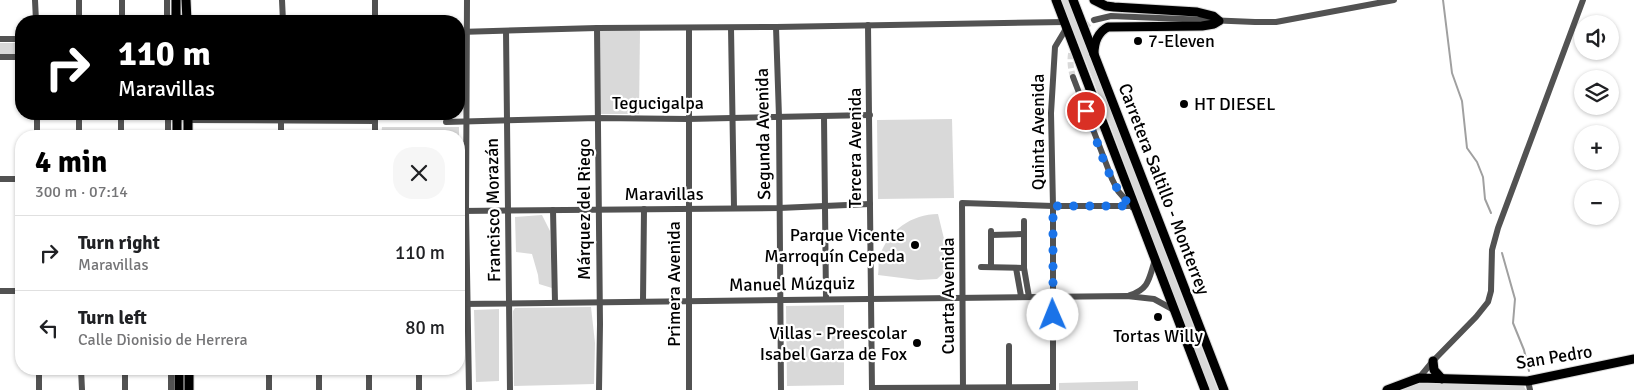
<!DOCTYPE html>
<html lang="en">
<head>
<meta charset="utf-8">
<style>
	body { margin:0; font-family:Signika,sans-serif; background:#f6f6f6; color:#202124; height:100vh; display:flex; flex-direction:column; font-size:19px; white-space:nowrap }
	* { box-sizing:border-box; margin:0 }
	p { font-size:16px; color:#757577 }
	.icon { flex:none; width:28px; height:28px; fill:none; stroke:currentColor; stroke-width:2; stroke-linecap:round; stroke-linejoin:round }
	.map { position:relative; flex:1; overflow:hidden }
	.drawer { position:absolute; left:15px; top:130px; width:450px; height:245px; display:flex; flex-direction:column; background:#fff; border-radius:20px; box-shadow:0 1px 4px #0004 }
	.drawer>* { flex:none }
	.hud { position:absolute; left:15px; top:15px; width:450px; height:105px; border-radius:20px; box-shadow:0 1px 4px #0004; background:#000; color:#fff; overflow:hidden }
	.fabs { position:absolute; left:1574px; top:15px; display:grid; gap:10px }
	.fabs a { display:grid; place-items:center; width:45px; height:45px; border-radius:50%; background:#fff; box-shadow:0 1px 4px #0004; font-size:25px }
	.pin { position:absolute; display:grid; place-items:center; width:42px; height:42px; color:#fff; margin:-21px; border:2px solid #fff; border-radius:50%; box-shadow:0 1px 5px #0007 }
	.me { position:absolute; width:55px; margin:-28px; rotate:359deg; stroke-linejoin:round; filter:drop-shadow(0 0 4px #0008) }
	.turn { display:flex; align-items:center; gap:18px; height:105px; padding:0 20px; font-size:22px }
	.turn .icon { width:65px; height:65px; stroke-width:2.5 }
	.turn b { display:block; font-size:35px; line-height:42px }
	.round { display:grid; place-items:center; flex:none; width:52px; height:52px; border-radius:20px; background:#f6f6f6 }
	.headline { display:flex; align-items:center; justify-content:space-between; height:85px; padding:0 20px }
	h1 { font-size:30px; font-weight:800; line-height:38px; color:#000 }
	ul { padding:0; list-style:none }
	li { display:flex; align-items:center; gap:15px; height:75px; padding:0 20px; border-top:1px solid #e0e0e0 }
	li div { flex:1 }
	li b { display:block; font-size:19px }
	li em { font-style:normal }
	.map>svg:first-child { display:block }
	.green { fill:#d9d9d9 }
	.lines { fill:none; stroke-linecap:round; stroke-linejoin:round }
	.stream { stroke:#a0a0a0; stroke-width:2 }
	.minor-tunnel { stroke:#d9d9d9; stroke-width:6; stroke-dasharray:6 3; stroke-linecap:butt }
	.major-casing { stroke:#dbdbdb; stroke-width:11 }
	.minor { stroke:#525252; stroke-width:6 }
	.major { stroke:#000; stroke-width:9 }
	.route { stroke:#1a73e8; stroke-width:9; stroke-dasharray:0 16.2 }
	.poi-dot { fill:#000; stroke:#fff; stroke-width:2 }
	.labels { text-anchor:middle; stroke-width:4.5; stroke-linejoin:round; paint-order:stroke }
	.poi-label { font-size:18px; fill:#000; stroke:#fff; text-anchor:start }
	.street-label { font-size:18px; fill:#000; stroke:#fff }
</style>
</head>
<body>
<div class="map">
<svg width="1634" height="390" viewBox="0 0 1634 390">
	<rect width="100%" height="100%" fill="#fff"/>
	<g class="green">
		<path d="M1061,0H1068L1218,390H1209L1093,80Z"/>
		<path d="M600,30L640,31L639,114H600Z"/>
		<rect x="0" y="43" width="21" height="12"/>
		<path d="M952,119L954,198L878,199L877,120Z"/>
		<path d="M382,127H459V152V136H381Z"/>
		<path d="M325,130V136H291V131Z"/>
		<path d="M938,214L946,247V271L937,279L918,280L878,275C879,270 878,264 879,259C886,232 911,214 938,214Z"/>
		<path d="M542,215L550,231L552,288L539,284L538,275L532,254L516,252L515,217Z"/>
		<path d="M459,220H461L463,296H459Z"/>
		<path d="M844,305V385L787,386L786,306Z"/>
		<path d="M591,307L595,343L594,384L514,386L513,311L515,308Z"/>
		<path d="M499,309V381L476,382L474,310Z"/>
		<path d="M1138,381V390H1059V383Z"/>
		<path d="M1423,381L1523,385L1526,390H1401Z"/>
	</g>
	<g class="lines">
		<g class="stream">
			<path d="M1443,0L1452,73L1462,101L1467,148L1477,162L1483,177L1485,199L1491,213"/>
			<path d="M1502,253L1515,299L1513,323L1524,350L1529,371"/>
		</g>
		<path class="minor-tunnel" d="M1073,77C1066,53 1074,33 1094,20"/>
		<defs>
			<g id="major">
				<path d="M176,0V21"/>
				<path d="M186,0L187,21"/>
				<path d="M1056,0L1205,390"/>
				<path d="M1073,0L1224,390"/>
				<path d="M1094,0L1106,6L1114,7L1197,12L1213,16L1219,21L1214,24L1202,26L1108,27C1098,32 1094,43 1094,54"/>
				<path d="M177,114V136"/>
				<path d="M188,114V136"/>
				<path d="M1433,361L1434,370L1442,379"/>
				<path d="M179,390V369"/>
				<path d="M189,390V369"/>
				<path d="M1387,390L1419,378L1528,381L1634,359"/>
			</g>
		</defs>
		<use href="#major" class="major-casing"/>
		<g class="minor">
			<path d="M35,0L36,21"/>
			<path d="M79,0V21"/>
			<path d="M122,0V21"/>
			<path d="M167,0V21"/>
			<path d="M282,0L283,21"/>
			<path d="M375,0V21"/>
			<path d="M467,0L466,211L469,390"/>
			<path d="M1094,20L1111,16L1255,22H1276L1394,0"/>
			<path d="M868,25L872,390"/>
			<path d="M776,27L779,117L781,390"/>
			<path d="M597,28L600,324L599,390"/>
			<path d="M731,28L734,208"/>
			<path d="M506,31L510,390"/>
			<path d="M459,32L597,28L776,27L1065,22"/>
			<path d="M0,39H21"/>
			<path d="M0,57H21"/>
			<path d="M1073,77L1112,179L1118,191L1132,207"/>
			<path d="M37,114V136"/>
			<path d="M79,114V136"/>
			<path d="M121,114V136"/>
			<path d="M824,117L826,298"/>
			<path d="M188,120L375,121"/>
			<path d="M446,122L598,118L688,119L870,115"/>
			<path d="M168,136V114"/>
			<path d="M281,136V114"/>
			<path d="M375,136V114"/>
			<path d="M0,179H21"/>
			<path d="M553,210L555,302"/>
			<path d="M459,211L779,208L870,204"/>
			<path d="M1024,221V268L1029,297"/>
			<path d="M991,235L1023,234"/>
			<path d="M991,266V231"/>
			<path d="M981,267L1024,268"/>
			<path d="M1016,268L1021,296"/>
			<path d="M0,291H21"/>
			<path d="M1130,295C1150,289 1149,277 1155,260"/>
			<path d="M643,301L644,209"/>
			<path d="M459,304L1127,296L1154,299L1174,310"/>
			<path d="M1009,346V388"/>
			<path d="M39,369V390"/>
			<path d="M81,369L82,390"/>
			<path d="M125,369V390"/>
			<path d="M171,369V390"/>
			<path d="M269,369V390"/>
			<path d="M319,369V390"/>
			<path d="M369,369V390"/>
			<path d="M419,369V390"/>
			<path d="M1419,378L1433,361L1476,317L1488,302L1491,291L1492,250L1498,228L1583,0"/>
			<path d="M1528,381L1530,390"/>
			<path d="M872,388L1053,387"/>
			<path d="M689,390V28"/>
			<path d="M963,390L962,203L1053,206H1131"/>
			<path d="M1053,390V206L1051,113L1055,47L1067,27"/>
		</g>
		<use href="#major" class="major"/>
	</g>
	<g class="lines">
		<path class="route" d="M1053,315V206H1131C1107,183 1098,141 1086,111"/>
	</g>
	<g class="poi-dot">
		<circle cx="1138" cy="41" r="5"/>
		<circle cx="1184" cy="104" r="5"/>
		<circle cx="915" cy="245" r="5"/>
		<circle cx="1158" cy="317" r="5"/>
		<circle cx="917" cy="343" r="5"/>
	</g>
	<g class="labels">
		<g class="poi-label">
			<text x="1148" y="47">7-Eleven</text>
			<text x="1194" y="110">HT DIESEL</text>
			<text x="905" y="241" text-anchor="end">Parque Vicente<tspan x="905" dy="21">Marroquín Cepeda</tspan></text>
			<text x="907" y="339" text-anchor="end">Villas - Preescolar<tspan x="907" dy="21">Isabel Garza de Fox</tspan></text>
			<text x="1158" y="342" text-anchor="middle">Tortas Willy</text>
		</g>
		<g class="street-label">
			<text x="658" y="109">Tegucigalpa</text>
			<text transform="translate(1038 132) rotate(-90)" y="6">Quinta Avenida</text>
			<text transform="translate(763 134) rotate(-91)" y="6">Segunda Avenida</text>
			<text transform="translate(855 148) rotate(-90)" y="6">Tercera Avenida</text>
			<text transform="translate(1164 189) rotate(69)" y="6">Carretera Saltillo - Monterrey</text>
			<text x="664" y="200">Maravillas</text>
			<text transform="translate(584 209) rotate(-90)" y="6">Márquez del Riego</text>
			<text transform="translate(493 210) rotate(-91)" y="6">Francisco Morazán</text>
			<text transform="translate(674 284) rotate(-90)" y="6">Primera Avenida</text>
			<text transform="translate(792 284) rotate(-1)" y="6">Manuel Múzquiz</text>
			<text transform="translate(948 296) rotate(-90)" y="6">Cuarta Avenida</text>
			<text transform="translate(1554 357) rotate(-9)" y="6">San Pedro</text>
		</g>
	</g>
</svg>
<div class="fabs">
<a><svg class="icon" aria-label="sound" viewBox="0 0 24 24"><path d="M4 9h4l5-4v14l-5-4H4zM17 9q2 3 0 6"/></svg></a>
<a><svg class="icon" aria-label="layers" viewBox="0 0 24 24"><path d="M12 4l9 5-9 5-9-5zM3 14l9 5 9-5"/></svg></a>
<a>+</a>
<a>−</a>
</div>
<div class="pin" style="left:1086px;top:111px;background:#d93025"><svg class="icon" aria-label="arrive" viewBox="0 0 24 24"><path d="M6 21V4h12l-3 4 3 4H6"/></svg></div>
<svg class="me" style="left:1053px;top:315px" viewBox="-20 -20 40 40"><circle r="19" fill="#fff"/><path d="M0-13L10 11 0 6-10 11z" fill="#1a73e8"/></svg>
<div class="hud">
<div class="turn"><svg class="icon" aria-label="right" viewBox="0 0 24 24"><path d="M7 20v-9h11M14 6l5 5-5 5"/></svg><div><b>110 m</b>Maravillas</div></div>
</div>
<section class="drawer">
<div class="headline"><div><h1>4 min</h1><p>300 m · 07:14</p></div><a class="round"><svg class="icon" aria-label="close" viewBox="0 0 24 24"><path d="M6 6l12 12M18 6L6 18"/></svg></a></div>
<ul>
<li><svg class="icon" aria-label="right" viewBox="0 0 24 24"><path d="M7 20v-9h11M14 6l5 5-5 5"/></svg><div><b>Turn right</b><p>Maravillas</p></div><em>110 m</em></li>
<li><svg class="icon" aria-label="left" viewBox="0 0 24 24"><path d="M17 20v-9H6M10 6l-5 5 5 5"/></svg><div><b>Turn left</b><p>Calle Dionisio de Herrera</p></div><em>80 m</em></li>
</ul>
</section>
</div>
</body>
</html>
